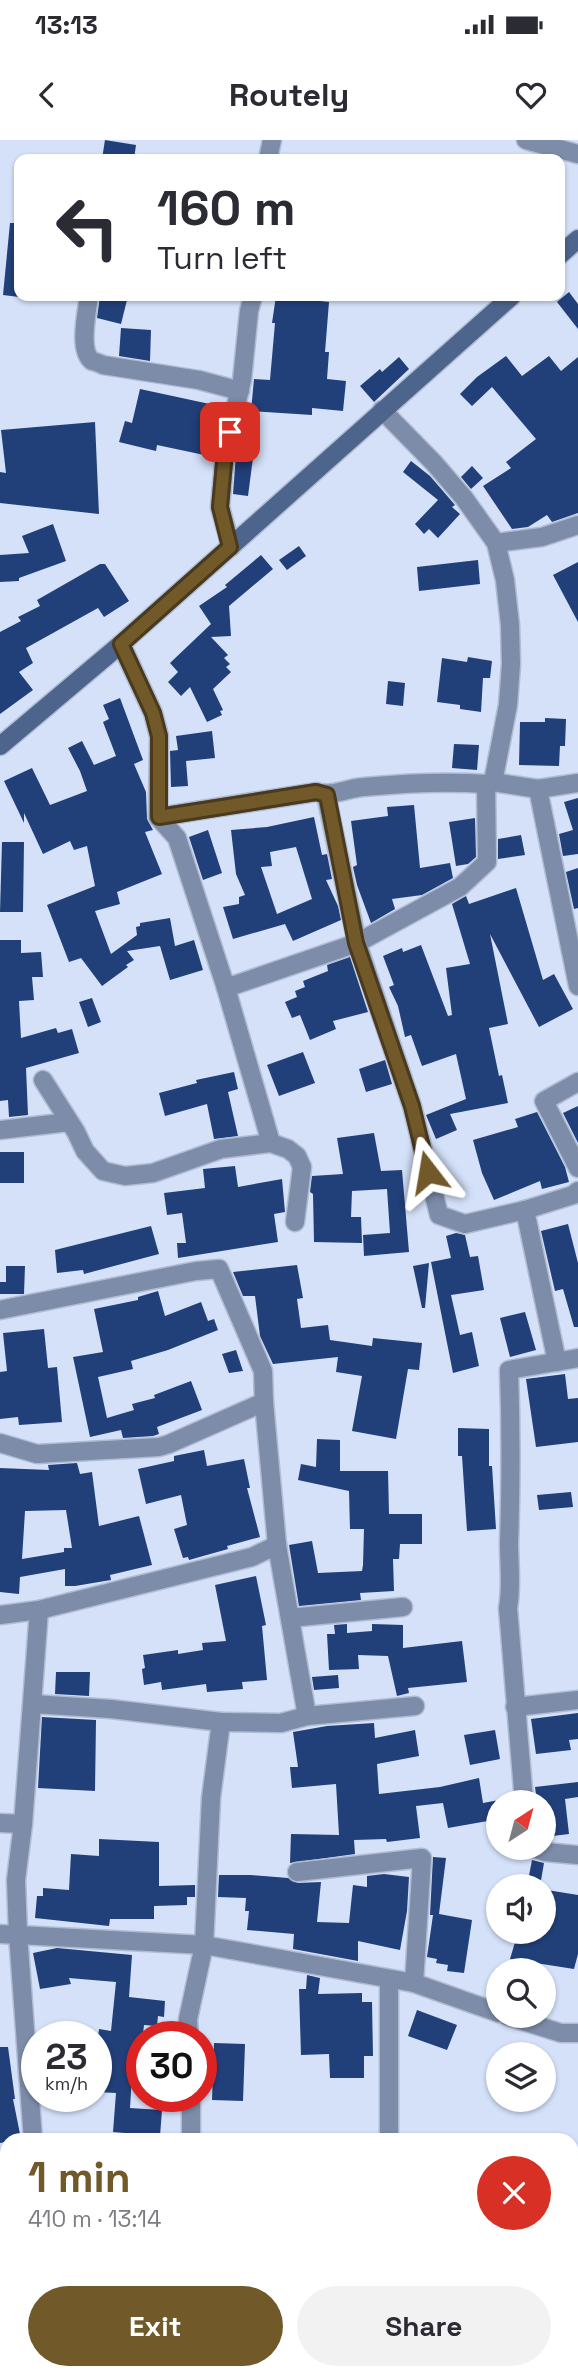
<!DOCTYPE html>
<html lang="en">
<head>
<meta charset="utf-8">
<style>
	body { margin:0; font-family:"Space Grotesk",sans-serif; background:#f2f2f3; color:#2b2b33; height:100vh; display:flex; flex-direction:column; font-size:26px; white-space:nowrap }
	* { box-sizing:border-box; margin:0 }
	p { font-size:23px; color:#7c7c81 }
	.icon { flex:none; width:38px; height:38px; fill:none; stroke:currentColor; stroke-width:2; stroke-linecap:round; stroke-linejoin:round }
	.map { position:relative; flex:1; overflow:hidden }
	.details { position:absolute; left:0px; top:1993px; width:579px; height:247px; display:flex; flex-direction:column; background:#fff; border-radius:21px 21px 0 0; box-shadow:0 2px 5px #0004 }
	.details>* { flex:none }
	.banner { position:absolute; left:14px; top:14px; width:551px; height:147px; border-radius:14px; box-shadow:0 2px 5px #0004; background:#fff; color:#2b2b33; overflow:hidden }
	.needle { width:46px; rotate:36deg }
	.controls { position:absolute; left:486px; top:1650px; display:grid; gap:14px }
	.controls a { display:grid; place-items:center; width:70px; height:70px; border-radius:50%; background:#fff; box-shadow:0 2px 5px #0004; font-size:35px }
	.speed { position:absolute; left:21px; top:1881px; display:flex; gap:14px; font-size:35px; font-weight:700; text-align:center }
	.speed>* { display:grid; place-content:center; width:91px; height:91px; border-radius:50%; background:#fff; box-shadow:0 2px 5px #0004; line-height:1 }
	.speed small { font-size:18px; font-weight:400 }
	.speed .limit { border:10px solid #d22; background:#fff; color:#111 }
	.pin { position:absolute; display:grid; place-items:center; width:60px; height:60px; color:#fff; margin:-30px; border-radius:14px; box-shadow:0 4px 10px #0006 }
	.me { position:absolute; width:77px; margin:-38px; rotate:346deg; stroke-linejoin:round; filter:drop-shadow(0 0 5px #0008) }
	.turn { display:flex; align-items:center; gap:24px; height:147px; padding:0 28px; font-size:32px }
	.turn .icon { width:91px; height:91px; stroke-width:2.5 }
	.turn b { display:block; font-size:49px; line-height:60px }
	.round { display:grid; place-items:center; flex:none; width:74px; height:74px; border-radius:37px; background:#f2f2f3 }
	.headline { display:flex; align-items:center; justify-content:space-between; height:119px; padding:0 28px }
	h1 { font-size:42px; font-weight:600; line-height:52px; color:#72592a }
	.action { display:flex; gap:14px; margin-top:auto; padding:14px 28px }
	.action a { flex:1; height:80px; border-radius:42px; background:#72592a; color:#fff; font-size:28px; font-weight:600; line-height:80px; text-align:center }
	.action a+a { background:#f2f2f3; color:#2b2b33 }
	.status { display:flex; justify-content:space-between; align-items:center; height:49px; padding:0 35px; background:#fff; direction:ltr }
	.status svg { height:19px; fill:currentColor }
	header { display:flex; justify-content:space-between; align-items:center; height:91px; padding:0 28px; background:#fff; font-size:32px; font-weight:600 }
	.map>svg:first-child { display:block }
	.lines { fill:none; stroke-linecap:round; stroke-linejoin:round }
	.stream { stroke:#6082c2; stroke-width:5 }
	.building { fill:#213f79; fill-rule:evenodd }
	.minor-casing { stroke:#b0bcd1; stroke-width:21 }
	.secondary-casing { stroke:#b0bcd1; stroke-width:21 }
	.minor { stroke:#7c8ca9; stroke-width:18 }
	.secondary { stroke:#4d648d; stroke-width:18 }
	.route-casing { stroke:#4a3a1b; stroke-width:18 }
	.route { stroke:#72592a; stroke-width:12 }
</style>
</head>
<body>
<div class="status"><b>13:13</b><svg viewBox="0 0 49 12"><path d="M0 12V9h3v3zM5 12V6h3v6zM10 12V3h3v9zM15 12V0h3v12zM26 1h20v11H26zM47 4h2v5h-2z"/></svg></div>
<header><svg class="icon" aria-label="back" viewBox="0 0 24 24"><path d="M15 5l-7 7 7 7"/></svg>Routely<svg class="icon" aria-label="heart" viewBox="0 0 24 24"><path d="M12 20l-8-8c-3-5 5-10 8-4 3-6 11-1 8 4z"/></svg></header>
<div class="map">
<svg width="578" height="2239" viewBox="0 0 578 2239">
	<rect width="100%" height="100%" fill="#d4e1f9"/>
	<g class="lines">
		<g class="stream">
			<path d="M572,2174L578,2170"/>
			<path d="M493,2239L499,2233"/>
		</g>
	</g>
	<g class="building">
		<path d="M105,0L136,5L134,19H102Z"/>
		<path d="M10,83H19V157L3,155Z"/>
		<path d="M569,152L578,164V189L557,162Z"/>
		<path d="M100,156H128L121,184L97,178Z"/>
		<path d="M276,156L329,162L325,212H329L327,239L346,241L343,271L312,268V275L251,271L254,239L270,240L275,183H272Z"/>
		<path d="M121,188L151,190L150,221L119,216Z"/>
		<path d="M506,216L522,236L549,216L561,231L578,217V373L552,382L547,375L528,387L512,389L483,346L511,328L506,322L536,299L492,247L472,266L460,254L477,237Z"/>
		<path d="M399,217L409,229L374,262L360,246L380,229L382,232Z"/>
		<path d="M140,249L219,266L209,316L157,305L156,311L119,302L125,281L132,283Z"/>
		<path d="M245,278L258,279L248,356L233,354L236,314Z"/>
		<path d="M95,282L99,374L0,363V332L6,333L1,290Z"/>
		<path d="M411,321L430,336L455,365L452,367L460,374L438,398L429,389L424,394L415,384L438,360L403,332Z"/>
		<path d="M472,326L483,338L471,349L461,337Z"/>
		<path d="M53,384L66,421L19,438V441L0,442V415L29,413L22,396Z"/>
		<path d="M299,406L306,416L287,430L279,420Z"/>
		<path d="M261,415L273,429L229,466L231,496L211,497L228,515L224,518L230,524L226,527L231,532L213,549L223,570L220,571L222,575L207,582L190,547L181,556L168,542L178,532L170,523L211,484L199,466L227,447L225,445Z"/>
		<path d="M478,420L480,444L419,451L417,427Z"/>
		<path d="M578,422V482L553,435Z"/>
		<path d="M100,424H105L129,461L104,477L98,468L26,508L33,523L19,532L33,550L0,574V492L21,481L18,477L40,466L37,460Z"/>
		<path d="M468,517L492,521L490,538H483L481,572L460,569V565L437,562L442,518L467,522Z"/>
		<path d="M388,541L405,543L403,566L386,564Z"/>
		<path d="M120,558L143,620L134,624L146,652L147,679L153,690L145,692L162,734L117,752L120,764L95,771L111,814L137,795L136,787L140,786V783L170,778L175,806L194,800L203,830L170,840L160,806L127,811L134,820L126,825L128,827L102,846L81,818L69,822L47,765L95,746L87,706L74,710L70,701L43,714L24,673V683L4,641L32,628L50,665L87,651L80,631L68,608L82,601L94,625L116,616L103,582L109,579L103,565Z"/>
		<path d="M545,578L566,579L565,606H560L559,626L519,625L520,582H545Z"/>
		<path d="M212,591L215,618L186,621L188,646L171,647L170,611L178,610L176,596Z"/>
		<path d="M454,604L479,605L477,630L452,628Z"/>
		<path d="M578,658V714L563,716L559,694L573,690L564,662Z"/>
		<path d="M414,665L420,728L450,723L453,738L422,755L392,759L395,769L371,783L357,745L353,727L357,725L351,681L388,676L387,667Z"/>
		<path d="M314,677L322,715L327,714L332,739L326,740L338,766L341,780L293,801L285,784L233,799L223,767L239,764V757L245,755L236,734L231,690L267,687ZM296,707L312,759L277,774L261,727L272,726L270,712Z"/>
		<path d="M475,678L476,717L468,724L456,726L449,682Z"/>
		<path d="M208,690L222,733L203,740L189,697Z"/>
		<path d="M521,695L525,715L498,719V699Z"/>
		<path d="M2,702H24L23,772H0Z"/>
		<path d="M578,728V768L574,769L566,732Z"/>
		<path d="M516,748L543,840L554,834L573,869L539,887L490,794L508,884L489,888L499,936L502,935L508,963L450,974L457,990L436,999L426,975L466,959L456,914L422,926L411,895L405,897L398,866L389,847L394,845L383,816L402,808L403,812L421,805L448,876L452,875L446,828L470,824L452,764L466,756L469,764Z"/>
		<path d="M0,800H21V813L41,812L43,837H32L34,860L19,861L21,898L56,888L58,893L72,889L79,913L26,928L28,975L9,977L8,960L0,961Z"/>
		<path d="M350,817L368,872L333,881L336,889L310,900L300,875L292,878L285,862L297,857L295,851L305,847L303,841L328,831L327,825Z"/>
		<path d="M92,858L101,882L88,887L79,862Z"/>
		<path d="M303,912L315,943L279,956L267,925Z"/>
		<path d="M385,920L392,944L366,952L359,929Z"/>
		<path d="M234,932L238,949L228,952L238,996L214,999L207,964L165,976L159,953L197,943L196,940Z"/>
		<path d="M578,966V1003L563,973Z"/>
		<path d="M537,972L565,1027L569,1042L542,1049L540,1041L494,1060L482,1033L473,1000L518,987L515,979Z"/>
		<path d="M374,993L381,1031L402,1030L409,1112L364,1116L363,1095L390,1093L387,1049L352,1051L351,1077H361L362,1103L314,1102L313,1054L310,1052L312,1036L343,1034L337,998Z"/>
		<rect x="0" y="1012" width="24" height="31"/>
		<path d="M235,1026L238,1047L282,1039L285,1072L274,1074L278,1102L178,1118L177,1103H186L182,1073L167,1075L164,1053L205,1048L203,1029Z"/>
		<path d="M568,1084L578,1123V1187H574L563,1149L555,1151L541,1091Z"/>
		<path d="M151,1086L159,1114L84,1134L83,1130L57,1133L55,1110Z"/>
		<path d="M456,1093L465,1095L470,1117L478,1116L484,1150L451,1155L460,1195L472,1192L479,1226L453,1233L431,1122L451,1118L446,1096Z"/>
		<path d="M429,1123L425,1168H422L413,1126Z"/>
		<path d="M297,1125L303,1158L297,1159L301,1188L328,1185L330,1200L372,1206L373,1198L422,1203L419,1230L408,1229L396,1299L352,1291L362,1236L336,1232L338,1217L273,1224L260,1196L255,1156H243L233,1132Z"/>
		<path d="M6,1126H25L24,1154H0V1142H6Z"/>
		<path d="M158,1151L165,1176L201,1162L208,1181L214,1179L218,1190L168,1210L131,1221L133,1229L98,1237L107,1278L134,1270L132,1264L155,1258L154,1255L191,1241L202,1270L157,1287L159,1294L153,1296L123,1298L121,1290L90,1297L73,1217L103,1212L94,1169L138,1160V1157Z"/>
		<path d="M525,1172L536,1210L510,1217L500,1178Z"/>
		<path d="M44,1189L48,1228L57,1227L62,1282L19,1285L18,1277L0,1279V1232L7,1231L3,1193Z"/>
		<path d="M236,1210L243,1231L229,1233L222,1214Z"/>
		<path d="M565,1234L568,1259L578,1258V1302L536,1307L526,1239Z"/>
		<path d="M458,1288L489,1289V1326H492L496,1389L467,1391L462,1316H458Z"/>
		<path d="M317,1299L340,1300V1331H388L389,1374H422V1404H400L399,1419H393L394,1451L360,1453L361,1460L299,1466L289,1405L312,1401L318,1433L362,1431L363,1425L364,1389H350L349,1351L298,1340L301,1324L316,1327Z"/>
		<path d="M204,1310L207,1326L244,1319L250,1348H247L260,1397L227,1406L228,1409L189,1420L188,1417L183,1418L182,1415L174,1389L187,1385L181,1355L146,1364L138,1329L174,1321V1316Z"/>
		<path d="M77,1323L80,1334L92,1332L99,1386L139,1376L152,1425L110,1435L111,1440L75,1446H65V1429L20,1437L19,1454L0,1452V1328L49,1330L48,1325ZM66,1370L72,1408H64V1412L22,1419L25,1371Z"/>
		<path d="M571,1352L573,1367L539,1370L537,1355Z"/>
		<path d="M256,1436L266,1485L262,1486L267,1540L242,1542L243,1549L207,1552L206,1544L162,1550L161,1542L144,1545L142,1529L145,1528L143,1515L178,1510V1514L203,1510L202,1503L226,1501L215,1445Z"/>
		<path d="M347,1484V1493L372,1491V1484L403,1485V1508L462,1501L467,1542L408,1548L409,1553L397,1556L388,1516L358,1515L359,1529L329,1530L327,1494H335L334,1485Z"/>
		<path d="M56,1532H90L89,1556L55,1554Z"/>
		<path d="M338,1535L339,1548L314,1550L312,1537Z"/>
		<path d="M578,1573V1599L569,1600L571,1610L536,1614L531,1579Z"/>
		<path d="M42,1577L96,1580L95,1651L38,1648Z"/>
		<path d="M374,1583L375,1598L415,1590L419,1616L377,1624L379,1654L440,1647L479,1638L483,1663L499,1660V1679L448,1688L443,1663L416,1666L420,1698L387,1702L386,1699L354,1700L355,1714L290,1723L291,1694L339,1695L336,1644L292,1648L290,1627H298L293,1592L327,1586Z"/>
		<path d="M495,1590L500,1619L470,1625L464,1595Z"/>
		<path d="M578,1642V1657L565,1659L569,1694L544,1697V1662H537L535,1647Z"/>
		<path d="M99,1699L159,1702V1746L195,1745V1757H187V1765L154,1766V1779H110L109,1786L35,1778L37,1756H43V1748L69,1750L71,1714L99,1716Z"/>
		<path d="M433,1717L446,1718L439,1774L472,1780L464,1833L447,1831L448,1825L436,1823L437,1819L427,1817L433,1775H430Z"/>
		<path d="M532,1720L544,1723L540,1746H527Z"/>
		<path d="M384,1734L409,1737L407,1771L400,1810L358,1801V1821L293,1809L294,1794L247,1790L249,1771H245L246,1758L218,1757L219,1735H251L288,1738L298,1743L321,1742L317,1782L349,1783L353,1745L367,1747V1736Z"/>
		<path d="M547,1750L578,1755V1814L574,1829L510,1819L518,1792H544Z"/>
		<path d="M57,1808L132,1815L129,1857L165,1861L164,1877L158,1876L157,1886L144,1885L140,1921L133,1920L130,1968L162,1970L160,1996L113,1992L116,1953L96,1952V1912L99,1889L111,1891L116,1842L69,1838L71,1844L40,1849L33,1813Z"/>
		<path d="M307,1835L320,1838L318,1854L362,1853V1862H372L373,1916H364V1938H330L329,1914L301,1915L299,1849H306Z"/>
		<path d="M417,1870L457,1885L447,1910L408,1896Z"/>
		<path d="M214,1903L245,1904L243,1961L212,1960Z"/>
		<path d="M0,1907H8L15,1959H13L21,1999L0,2003Z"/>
	</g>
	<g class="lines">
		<defs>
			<g id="minor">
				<path d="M526,0L578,14"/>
				<path d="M268,19L272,0"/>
				<path d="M89,156C87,172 78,210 92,221C93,221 102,224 103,225L199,240L240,251"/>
				<path d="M382,270L434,323L464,358L496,403L505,440L510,485L511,524L508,565L493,642"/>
				<path d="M496,403L542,397L578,385"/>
				<path d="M231,407L220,367L225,312L242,240L249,171L253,156"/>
				<path d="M121,504L153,573L159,596L158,677L177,698L226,848L271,1003"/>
				<path d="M538,649L578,846"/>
				<path d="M326,655L357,803L412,966L439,1075L465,1084L525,1070L573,1055L578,1051"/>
				<path d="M158,677L316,652C332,657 348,648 364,647C405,643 445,641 486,644L493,642L538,649L578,643"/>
				<path d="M226,848L357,803L460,747L487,722L486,644"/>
				<path d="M43,940L76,992L85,1011L103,1031L125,1036L153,1033L221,1009L271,1003L288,1009L297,1016L302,1027L295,1082"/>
				<path d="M578,942L544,961L578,1028"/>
				<path d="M0,990L69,982"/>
				<path d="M525,1070L557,1222"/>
				<path d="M0,1170L196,1131L219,1129L263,1231L264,1262L277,1405L307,1576L281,1583L221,1582L211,1658L204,1805L414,1843L499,1873"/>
				<path d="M0,1303L37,1314L159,1307L169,1304L264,1262"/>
				<path d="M0,1475L39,1470L252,1417L277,1405"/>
				<path d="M290,1478L403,1467"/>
				<path d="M33,1564L111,1569L221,1582"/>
				<path d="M515,1567L578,1560"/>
				<path d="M307,1576L415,1566"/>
				<path d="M524,1662L508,1468C512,1447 509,1425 509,1403C511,1345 511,1288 509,1230L578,1218"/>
				<path d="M0,1683L23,1684"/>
				<path d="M534,1708L545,1712L578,1715"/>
				<path d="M297,1732L422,1718L414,1843"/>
				<path d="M0,1794L204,1805L188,1879L189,1897"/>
				<path d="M389,1840V2000"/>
				<path d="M507,1876L561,1893H578"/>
				<path d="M191,1956V2000"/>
				<path d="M33,2000L18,1794L16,1740L23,1684L39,1470"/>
				<path d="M0,2140H3"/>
				<path d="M62,2233L63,2239"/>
				<path d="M218,2233L219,2239"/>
			</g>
			<g id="secondary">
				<path d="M560,115L578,99"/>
				<path d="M0,606L121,504L512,156"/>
			</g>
		</defs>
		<use href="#minor" class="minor-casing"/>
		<use href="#secondary" class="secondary-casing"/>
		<use href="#minor" class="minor"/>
		<use href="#secondary" class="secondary"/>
	</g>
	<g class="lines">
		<defs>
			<path id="route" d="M230,292L225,312L220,367L230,407L121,504L153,573L159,596V677L316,652L327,655L356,803L412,966L428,1032"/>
		</defs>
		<use href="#route" class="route-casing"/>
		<use href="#route" class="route"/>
	</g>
</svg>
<div class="controls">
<a><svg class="needle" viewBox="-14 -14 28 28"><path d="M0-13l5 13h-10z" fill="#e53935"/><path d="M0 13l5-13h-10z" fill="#7c7c81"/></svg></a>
<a><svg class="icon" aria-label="sound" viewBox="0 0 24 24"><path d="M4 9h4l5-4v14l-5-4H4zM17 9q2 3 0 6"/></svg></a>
<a><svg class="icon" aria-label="search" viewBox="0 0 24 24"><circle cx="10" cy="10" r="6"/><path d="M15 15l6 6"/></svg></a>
<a><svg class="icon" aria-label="layers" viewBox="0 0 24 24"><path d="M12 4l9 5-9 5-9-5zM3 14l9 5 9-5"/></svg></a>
</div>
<div class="speed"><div>23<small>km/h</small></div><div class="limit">30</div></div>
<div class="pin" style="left:230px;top:292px;background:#d93025"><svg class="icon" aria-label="arrive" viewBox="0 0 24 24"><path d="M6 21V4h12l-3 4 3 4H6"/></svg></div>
<svg class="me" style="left:428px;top:1032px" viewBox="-20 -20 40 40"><path d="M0-17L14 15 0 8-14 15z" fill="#72592a" stroke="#fff" stroke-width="4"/></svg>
<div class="banner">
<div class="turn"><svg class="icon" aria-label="left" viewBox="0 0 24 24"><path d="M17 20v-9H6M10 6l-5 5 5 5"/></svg><div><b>160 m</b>Turn left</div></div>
</div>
<section class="details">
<div class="headline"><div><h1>1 min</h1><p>410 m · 13:14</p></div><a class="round" style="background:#d93025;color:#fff"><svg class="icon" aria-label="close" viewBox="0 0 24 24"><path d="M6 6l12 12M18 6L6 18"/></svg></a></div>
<div class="action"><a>Exit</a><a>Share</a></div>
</section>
</div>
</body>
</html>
